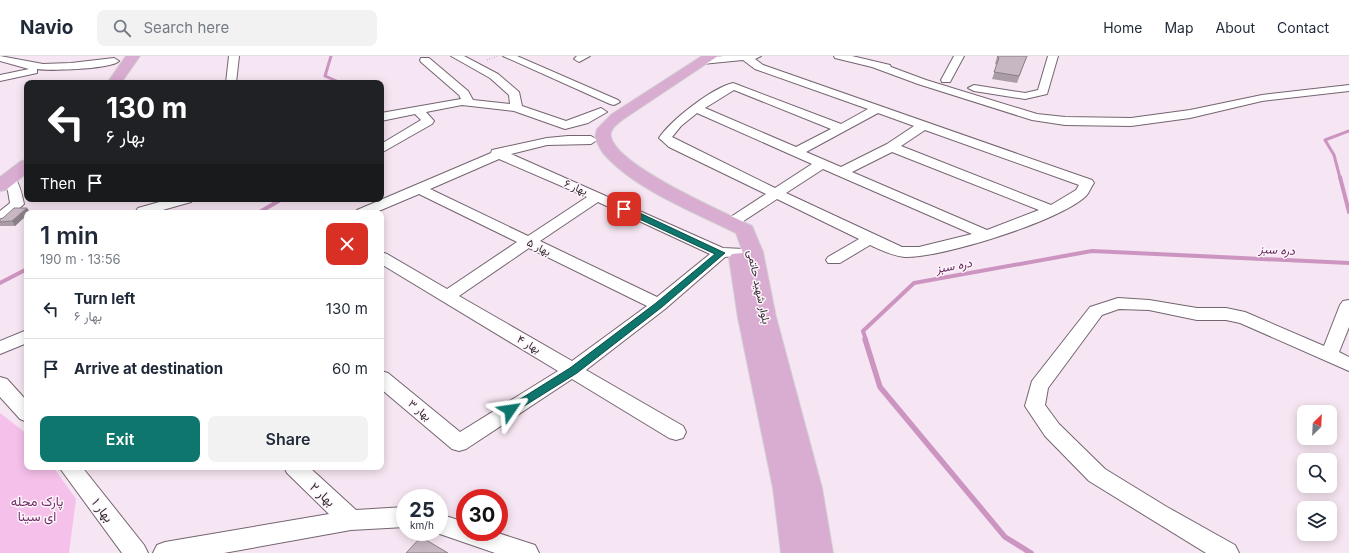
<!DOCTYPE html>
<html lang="en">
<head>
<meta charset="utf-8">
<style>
	body { margin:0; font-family:Inter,Vazirmatn,sans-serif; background:#f2f2f3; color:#1f2937; height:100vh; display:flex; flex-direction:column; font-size:15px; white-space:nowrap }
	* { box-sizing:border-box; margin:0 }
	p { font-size:13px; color:#747a83 }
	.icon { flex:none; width:22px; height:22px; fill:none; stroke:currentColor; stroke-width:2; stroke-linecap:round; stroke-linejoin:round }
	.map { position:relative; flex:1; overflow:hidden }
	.side { position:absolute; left:24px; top:154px; width:360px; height:260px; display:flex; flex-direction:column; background:#fff; border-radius:8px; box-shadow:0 2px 10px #0003 }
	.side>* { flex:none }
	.hud { position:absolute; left:24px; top:24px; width:360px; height:122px; border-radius:8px; box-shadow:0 2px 10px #0003; background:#202124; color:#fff; overflow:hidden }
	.needle { width:26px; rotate:24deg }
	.fabs { position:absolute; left:1297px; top:349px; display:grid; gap:8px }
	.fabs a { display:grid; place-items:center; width:40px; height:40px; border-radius:8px; background:#fff; box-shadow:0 2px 10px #0003; font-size:20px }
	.speed { position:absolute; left:396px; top:433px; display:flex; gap:8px; font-size:20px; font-weight:700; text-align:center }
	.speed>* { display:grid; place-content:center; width:52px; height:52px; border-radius:50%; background:#fff; box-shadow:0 2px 10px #0003; line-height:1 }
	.speed small { font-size:10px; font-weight:400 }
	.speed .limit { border:6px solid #d22; background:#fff; color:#111 }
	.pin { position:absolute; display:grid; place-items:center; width:34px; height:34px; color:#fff; margin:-17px; border-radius:8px; box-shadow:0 2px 6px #0006 }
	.me { position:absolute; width:44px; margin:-22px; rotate:58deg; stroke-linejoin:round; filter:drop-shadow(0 0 3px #0008) }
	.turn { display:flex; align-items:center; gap:14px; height:84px; padding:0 16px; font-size:18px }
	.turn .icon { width:52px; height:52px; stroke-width:2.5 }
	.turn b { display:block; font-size:28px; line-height:34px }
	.then { display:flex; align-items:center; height:38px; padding:0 16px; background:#0003; gap:8px; font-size:15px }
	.round { display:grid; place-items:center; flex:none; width:42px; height:42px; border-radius:8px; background:#f2f2f3 }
	.summary { display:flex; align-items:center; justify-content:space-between; height:68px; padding:0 16px }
	h1 { font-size:24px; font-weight:600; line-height:30px }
	.action { display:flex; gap:8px; margin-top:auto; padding:8px 16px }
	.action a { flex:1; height:46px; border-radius:8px; background:#0f766e; color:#fff; font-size:16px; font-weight:600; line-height:46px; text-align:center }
	.action a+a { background:#f2f2f3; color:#1f2937 }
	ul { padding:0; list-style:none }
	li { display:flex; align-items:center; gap:12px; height:60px; padding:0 16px; border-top:1px solid #e0e1e3 }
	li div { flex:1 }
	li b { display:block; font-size:15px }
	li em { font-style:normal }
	header { display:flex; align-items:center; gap:24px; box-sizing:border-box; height:56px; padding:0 20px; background:#fff; border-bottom:1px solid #e0e1e3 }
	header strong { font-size:19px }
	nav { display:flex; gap:22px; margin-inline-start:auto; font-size:14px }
	.search { width:280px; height:36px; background:#f2f2f3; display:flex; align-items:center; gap:10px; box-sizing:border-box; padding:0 14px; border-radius:8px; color:#747a83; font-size:15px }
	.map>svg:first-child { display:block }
	.green { fill:#f5c0ea }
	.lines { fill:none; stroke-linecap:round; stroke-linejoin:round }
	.stream-far2 { stroke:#cc95c1; stroke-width:3 }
	.stream-far1 { stroke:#cc95c1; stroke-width:4 }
	.stream { stroke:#cc95c1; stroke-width:5.5 }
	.minor-casing { stroke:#736570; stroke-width:2 }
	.major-casing { stroke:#d2d1d2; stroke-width:2 }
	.path { stroke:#a99ca6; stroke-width:1.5; stroke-dasharray:0.5 2; stroke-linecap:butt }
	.minor { fill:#fff; fill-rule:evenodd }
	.major { fill:#d9acd1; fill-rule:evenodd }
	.wall { fill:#ab9da8 }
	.shaded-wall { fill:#8b8088 }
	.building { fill:#c7b7c3; stroke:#8b8088 }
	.route { fill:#0f766e; stroke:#0a4d48 }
	.labels { text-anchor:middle; stroke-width:3; stroke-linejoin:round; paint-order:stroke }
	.street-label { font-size:11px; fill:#322c31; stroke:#fff5fc }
	.water-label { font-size:12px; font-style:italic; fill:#64225b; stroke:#fff5fc }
	.near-street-label { font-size:13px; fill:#322c31; stroke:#fff5fc }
	.near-park-label { font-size:13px; fill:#6f2d65; stroke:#fff5fc }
</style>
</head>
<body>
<header>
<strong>Navio</strong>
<div class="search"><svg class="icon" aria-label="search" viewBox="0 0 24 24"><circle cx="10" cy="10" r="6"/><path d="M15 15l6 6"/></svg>Search here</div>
<nav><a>Home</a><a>Map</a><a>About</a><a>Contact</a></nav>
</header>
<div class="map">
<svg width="1349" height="497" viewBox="0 0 1349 497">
	<rect width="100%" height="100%" fill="#f6e5f2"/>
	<path class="green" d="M0,357L27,378V411H53L76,443L69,497H0Z"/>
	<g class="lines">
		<g class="stream-far2">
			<path d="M331,0L325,20L341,27"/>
			<path d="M1340,122L1334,99L1325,84L1349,75"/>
		</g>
		<g class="stream-far1">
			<path d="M1340,121L1349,156"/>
			<path d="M258,157L282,143"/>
			<path d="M0,227L27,213"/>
			<path d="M866,284L863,275L914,227L1092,195L1349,207"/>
		</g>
		<path class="stream" d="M865,283L880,331L1005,481L1031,497"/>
		<defs>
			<g id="minor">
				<path d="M0,0L43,8L71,7L114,2L119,5C112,13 50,15 37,13V17L0,25V19L29,13L0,5Z"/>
				<path d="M229,0H239L236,27H226Z"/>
				<path d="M451,0H464L498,18L519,36L522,50L566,65L601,52L607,56L588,67L565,73L514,55L462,49L426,56L434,65L432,68L381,97V88L421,64L415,58L381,65V57L461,43L459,39L421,6L420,4L421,2H429L468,35L473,44L510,48L509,39L490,22Z"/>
				<path d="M503,0H517L618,44L620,46L614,49L610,48Z"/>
				<path d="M577,0H590L579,6L574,3Z"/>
				<path d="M723,0H761L755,3L763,9L1092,124L1094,127C1091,131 1089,137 1086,140C1060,165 941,202 905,201C893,200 881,194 870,189L840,207H828L826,204L828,201L859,183L777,143L736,170H726L724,167L726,164L766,138L669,91L659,82C671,64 712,32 733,27L841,68L868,53L755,13L743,4L702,8L697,5L702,2ZM734,34L831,73L796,91L705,52ZM697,57L812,108L775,132L672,81L681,70ZM878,57L914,70L887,88L841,111L806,96ZM925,74L1079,129L1076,134L1051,149L901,90ZM892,96L1039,154L987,174L852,116ZM823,113L972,178L919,191H902L786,137Z"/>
				<path d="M834,0H852L890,9L891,11L926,24L1037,58L1065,61L1131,62L1190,54L1262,39L1349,29V35L1262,45L1190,62L1131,70L1065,69L1032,64L918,28L872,11L835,2Z"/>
				<path d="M954,0H964L950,26H942L941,24Z"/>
				<path d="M1048,0H1058L1047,38L1025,43L974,35L968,32L974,29L1025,37L1038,34Z"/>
				<path d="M568,80H591L597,84L591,88L547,89L511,98L723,192L744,193L746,196L744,199L725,201L665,253L586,314L683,370L686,376L683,382L676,384L669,382L572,323L466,393L459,395L452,393L381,333V315L388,317L460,376L558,315L381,208V196L387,198L447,233L517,186L419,138L374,157H355L357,154L491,97L492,94L547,82ZM499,103L587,141L528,180L430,133ZM598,146L710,198L657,241L540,185ZM529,192L647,250L572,305L459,240Z"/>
				<path d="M9,119L14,120C20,129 22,138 24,148L5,165L0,166V155L10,147L8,135L2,123L4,120Z"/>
				<path d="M170,143H193L191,146L152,157H137L136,155L138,152Z"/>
				<path d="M1118,242L1149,244L1197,252H1226L1245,256L1324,290L1340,249L1343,245L1349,244V271L1339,296L1349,301V315L1240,267L1226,264H1197L1149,254L1119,253L1102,259L1048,332L1045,349L1059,368L1105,413L1167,451L1235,489L1239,497H1206L1089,425L1045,380L1025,350L1032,325L1090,251Z"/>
				<path d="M27,274V287L0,298V285Z"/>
				<path d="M0,321L7,323L27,345V366L20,363L0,341Z"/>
				<path d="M59,411H82L144,489L148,497H122Z"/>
				<path d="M284,411H309L356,454L405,451V471L351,474L224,497H153L157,489L165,486L329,458L287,417Z"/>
				<path d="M439,458L465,466V476H495L535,489L539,497H495L434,476H439Z"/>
			</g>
			<g id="major">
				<path d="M126,0H140L121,27H107Z"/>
				<path d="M702,0H718L622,64C617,68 609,74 611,81C617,110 724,156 752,170L763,196L776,261L822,432L833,497H781L773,432L738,262L729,202L732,198L743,197L736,177C696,157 634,133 604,98C600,94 598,87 595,82L597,73L612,58Z"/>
				<path d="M27,104V117L6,134L0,135V121L21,105Z"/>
			</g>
		</defs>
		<use href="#minor" class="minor-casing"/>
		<use href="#major" class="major-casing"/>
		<path class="path" d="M487,4L497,0"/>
		<use href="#minor" class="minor"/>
		<use href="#major" class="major"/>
	</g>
	<g class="wall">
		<path d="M1027,0L1017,27L992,23L997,9L995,8L997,1Z"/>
		<path d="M27,152L30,156L15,170H0V163Z"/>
	</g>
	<path class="shaded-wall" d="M27,152L30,156L27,157V159L15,170L12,165Z"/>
	<g class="building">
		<path d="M998,0H1027L1019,20L994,16L999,2L997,1Z"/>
		<path d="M14,152H27L12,165L0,166V163L3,162Z"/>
		<path d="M421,481L448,497H406Z"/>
	</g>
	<path class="route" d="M622,151H627L725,197L662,251L577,317L513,357H506L504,354L506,352L570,312L656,247L715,198L622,155Z"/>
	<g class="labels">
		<g class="street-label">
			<text transform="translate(576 131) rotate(23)" y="4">بهار ۶</text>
			<text transform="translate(539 191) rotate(26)" y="4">بهار ۵</text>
			<text transform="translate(759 231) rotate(78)" y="4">بلوار شهید حاتمی</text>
			<text transform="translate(529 288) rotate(30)" y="4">بهار ۴</text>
			<text transform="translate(420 354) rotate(40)" y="4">بهار ۳</text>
		</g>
		<g class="water-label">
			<text transform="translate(1277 194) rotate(3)" y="4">دره سبز</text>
			<text transform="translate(954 210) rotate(-10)" y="4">دره سبز</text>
		</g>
		<g class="near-street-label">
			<text transform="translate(323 438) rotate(43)" y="5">بهار ۲</text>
			<text transform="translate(103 454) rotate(53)" y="5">بهار ۱</text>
		</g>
		<g class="near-park-label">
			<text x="37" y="450">پارک محله<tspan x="37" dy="15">ای سینا</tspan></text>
		</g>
	</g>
</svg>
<div class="fabs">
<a><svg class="needle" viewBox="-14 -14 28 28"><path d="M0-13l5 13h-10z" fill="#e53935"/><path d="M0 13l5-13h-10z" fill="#747a83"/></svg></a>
<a><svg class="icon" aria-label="search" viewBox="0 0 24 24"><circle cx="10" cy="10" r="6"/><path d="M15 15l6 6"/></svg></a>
<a><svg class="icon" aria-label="layers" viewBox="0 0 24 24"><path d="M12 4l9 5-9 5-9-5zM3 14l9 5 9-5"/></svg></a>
</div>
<div class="speed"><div>25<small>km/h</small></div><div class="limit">30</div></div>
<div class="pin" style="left:624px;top:153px;background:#d93025"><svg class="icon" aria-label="arrive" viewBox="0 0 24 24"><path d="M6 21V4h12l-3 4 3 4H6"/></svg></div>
<svg class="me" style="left:510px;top:354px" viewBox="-20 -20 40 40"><path d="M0-17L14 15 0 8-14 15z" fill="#0f766e" stroke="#fff" stroke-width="4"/></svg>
<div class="hud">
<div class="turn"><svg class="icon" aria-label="left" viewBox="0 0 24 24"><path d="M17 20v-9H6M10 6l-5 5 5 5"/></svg><div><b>130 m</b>بهار ۶</div></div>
<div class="then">Then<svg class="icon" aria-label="arrive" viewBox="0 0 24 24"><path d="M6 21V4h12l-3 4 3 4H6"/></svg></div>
</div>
<section class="side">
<div class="summary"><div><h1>1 min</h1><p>190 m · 13:56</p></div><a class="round" style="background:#d93025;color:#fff"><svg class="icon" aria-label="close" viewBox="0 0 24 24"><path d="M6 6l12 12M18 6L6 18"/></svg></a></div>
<ul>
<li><svg class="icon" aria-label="left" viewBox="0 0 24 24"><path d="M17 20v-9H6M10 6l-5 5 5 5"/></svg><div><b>Turn left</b><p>بهار ۶</p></div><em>130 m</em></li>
<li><svg class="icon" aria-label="arrive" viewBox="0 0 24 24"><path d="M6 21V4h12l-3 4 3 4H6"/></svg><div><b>Arrive at destination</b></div><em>60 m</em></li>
</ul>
<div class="action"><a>Exit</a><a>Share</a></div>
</section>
</div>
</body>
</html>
